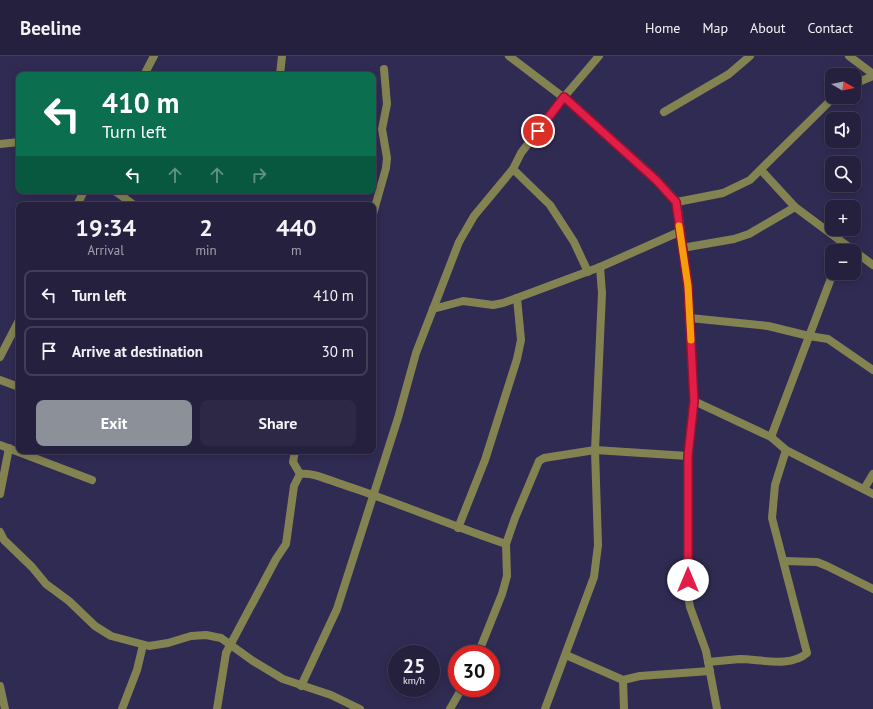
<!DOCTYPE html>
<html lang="en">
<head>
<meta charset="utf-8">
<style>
	body { margin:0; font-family:"PT Sans",sans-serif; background:#2c2845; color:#f1f3f6; height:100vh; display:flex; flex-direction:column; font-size:15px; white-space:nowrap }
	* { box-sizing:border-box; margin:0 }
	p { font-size:13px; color:#a3a3b0 }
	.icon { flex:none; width:22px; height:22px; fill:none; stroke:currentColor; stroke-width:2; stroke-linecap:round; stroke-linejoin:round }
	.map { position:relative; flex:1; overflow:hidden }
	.side { position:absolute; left:16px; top:146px; width:360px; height:252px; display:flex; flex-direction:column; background:#24203e; border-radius:8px; box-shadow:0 2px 10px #0003,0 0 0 1px #413e58 }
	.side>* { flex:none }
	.banner { position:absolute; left:16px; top:16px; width:360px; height:122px; border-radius:8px; box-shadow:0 2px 10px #0003,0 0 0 1px #413e58; background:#0b6e4f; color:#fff; overflow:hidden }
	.needle { width:26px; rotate:99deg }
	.controls { position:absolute; left:825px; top:12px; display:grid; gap:8px }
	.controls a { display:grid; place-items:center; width:36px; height:36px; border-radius:8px; background:#24203e; box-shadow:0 2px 10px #0003,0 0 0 1px #413e58; font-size:20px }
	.speed { position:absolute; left:388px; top:589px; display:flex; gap:8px; font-size:20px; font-weight:700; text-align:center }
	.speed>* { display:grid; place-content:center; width:52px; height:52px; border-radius:50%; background:#24203e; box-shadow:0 2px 10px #0003,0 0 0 1px #413e58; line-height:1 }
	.speed small { font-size:10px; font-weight:400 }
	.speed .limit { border:6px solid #d22; background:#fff; color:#111 }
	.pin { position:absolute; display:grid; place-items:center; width:34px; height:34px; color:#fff; margin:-17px; border:2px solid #fff; border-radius:50%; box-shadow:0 1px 4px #0007 }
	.me { position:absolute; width:44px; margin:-22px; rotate:0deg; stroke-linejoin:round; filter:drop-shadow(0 0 3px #0008) }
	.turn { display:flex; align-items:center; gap:14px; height:84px; padding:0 20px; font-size:18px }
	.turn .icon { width:52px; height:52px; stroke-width:2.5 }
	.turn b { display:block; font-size:28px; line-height:34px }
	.lanes { display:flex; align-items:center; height:38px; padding:0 20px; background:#0003; justify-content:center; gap:20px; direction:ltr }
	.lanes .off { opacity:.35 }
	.eta { display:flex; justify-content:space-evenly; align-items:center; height:68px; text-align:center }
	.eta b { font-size:24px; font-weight:700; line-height:28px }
	.primary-button { display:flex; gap:8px; margin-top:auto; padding:8px 20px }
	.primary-button a { flex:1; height:46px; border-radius:8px; background:#8c9099; color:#fff; font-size:16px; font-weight:700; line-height:46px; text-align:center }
	.primary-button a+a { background:#2c2845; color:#f1f3f6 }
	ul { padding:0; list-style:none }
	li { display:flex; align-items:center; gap:12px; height:50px; margin:0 8px 6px; padding:0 12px; border:2px solid #413e58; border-radius:8px }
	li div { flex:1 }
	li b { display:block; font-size:15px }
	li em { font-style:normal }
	header { display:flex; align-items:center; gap:24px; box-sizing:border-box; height:56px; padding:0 20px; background:#24203e; border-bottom:1px solid #413e58 }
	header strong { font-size:19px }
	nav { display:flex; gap:22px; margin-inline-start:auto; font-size:14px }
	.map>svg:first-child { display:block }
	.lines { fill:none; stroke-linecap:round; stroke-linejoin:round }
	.minor { stroke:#838352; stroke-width:8 }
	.route-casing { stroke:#92132f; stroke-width:10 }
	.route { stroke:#e11d48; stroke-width:7 }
	.slow { stroke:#f59e0b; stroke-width:7 }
</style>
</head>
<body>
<header>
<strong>Beeline</strong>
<nav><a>Home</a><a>Map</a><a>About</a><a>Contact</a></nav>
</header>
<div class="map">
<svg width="873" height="653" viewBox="0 0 873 653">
	<rect width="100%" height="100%" fill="#302b52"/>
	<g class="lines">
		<g class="minor">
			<path d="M509,0L576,51L656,123L677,146L688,230L694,345L688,400V539L690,551L706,595L717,653"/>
			<path d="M849,0L873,18"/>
			<path d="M144,19L154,0"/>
			<path d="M280,19L282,0"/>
			<path d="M854,28L873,20"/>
			<path d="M664,56L729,18L750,0"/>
			<path d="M0,88L19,86"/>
			<path d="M513,113L550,149L574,186L588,216"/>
			<path d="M761,114L795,151L873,209"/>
			<path d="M115,135L134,149"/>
			<path d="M677,146L723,137L750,124L834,41"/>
			<path d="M77,149L84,135"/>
			<path d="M373,158L386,112L387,102L382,73L387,48L384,13"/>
			<path d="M682,192L734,183L749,178L795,151"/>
			<path d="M433,253L463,245L493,249L503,247L600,211L679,176"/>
			<path d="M690,262L768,270L809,280L828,283L873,314"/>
			<path d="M0,301L19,264"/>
			<path d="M0,324L19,331"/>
			<path d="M694,345L771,381L786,394L873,438"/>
			<path d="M771,381L833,217"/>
			<path d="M0,389L92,424"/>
			<path d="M295,395L293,406L300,418"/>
			<path d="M864,433L873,418"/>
			<path d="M0,438L9,392"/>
			<path d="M458,472L485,404L517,303L521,284L517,242"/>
			<path d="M0,476L4,484L32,511L46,528L69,545L95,570L111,580L149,590L168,587L191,580L206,579L221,582L253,605L283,623L331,639L360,653"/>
			<path d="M784,505L817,506L827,510L873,533"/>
			<path d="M478,598L502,538L507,520L506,488L515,462L539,405L544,402L595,394L688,400"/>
			<path d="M566,599L623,624L640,620L710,615"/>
			<path d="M708,606C719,605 729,604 740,603C760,603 790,612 807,597L772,462L775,429L786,394"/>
			<path d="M623,624L624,653"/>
			<path d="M0,630L5,653"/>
			<path d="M301,630L337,553L398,362L416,297L459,186L474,160L513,113L521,97L564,41L599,0"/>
			<path d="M122,653L137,614L143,589"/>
			<path d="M217,653L226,597L276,503L286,488L294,430L300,418C314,416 330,425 344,429C399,447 452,470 506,488"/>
			<path d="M450,653L462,632"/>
			<path d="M545,653L594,521L598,489L595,394L602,237L600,211"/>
		</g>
	</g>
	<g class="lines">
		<defs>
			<path id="route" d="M538,75L564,41L656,124L676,146L688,230L694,345L688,400V524"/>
		</defs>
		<use href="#route" class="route-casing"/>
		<use href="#route" class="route"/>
		<path class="slow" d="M679,170L688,230L691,284"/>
	</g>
</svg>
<div class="controls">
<a><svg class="needle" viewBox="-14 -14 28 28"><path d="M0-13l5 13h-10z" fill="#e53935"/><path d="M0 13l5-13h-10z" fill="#a3a3b0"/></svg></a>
<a><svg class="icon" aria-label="sound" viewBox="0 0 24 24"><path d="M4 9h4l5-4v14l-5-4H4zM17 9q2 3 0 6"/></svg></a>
<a><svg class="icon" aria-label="search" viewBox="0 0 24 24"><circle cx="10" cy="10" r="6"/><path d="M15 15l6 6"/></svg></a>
<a>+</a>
<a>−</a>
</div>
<div class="speed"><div>25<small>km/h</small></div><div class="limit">30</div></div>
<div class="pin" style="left:538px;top:75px;background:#d93025"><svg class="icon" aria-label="arrive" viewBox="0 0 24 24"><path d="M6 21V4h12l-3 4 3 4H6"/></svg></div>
<svg class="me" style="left:688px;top:524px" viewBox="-20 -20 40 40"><circle r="19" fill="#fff"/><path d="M0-13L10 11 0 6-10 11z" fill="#e11d48"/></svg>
<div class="banner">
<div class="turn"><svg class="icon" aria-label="left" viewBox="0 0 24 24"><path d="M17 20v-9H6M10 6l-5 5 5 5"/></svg><div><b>410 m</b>Turn left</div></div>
<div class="lanes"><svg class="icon" aria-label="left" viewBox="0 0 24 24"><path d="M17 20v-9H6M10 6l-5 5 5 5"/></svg><svg class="icon off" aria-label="ahead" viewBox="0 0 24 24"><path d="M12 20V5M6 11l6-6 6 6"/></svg><svg class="icon off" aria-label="ahead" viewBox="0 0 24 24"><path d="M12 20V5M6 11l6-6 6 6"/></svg><svg class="icon off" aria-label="right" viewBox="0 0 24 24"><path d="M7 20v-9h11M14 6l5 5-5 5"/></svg></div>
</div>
<section class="side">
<div class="eta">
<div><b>19:34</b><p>Arrival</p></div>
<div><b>2</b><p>min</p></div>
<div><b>440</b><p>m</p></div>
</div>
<ul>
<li><svg class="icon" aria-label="left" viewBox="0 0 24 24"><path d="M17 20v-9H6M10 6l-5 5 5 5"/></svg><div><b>Turn left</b></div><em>410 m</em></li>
<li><svg class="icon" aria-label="arrive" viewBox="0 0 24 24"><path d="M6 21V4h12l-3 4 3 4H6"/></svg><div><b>Arrive at destination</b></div><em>30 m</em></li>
</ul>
<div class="primary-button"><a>Exit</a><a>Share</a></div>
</section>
</div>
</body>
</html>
